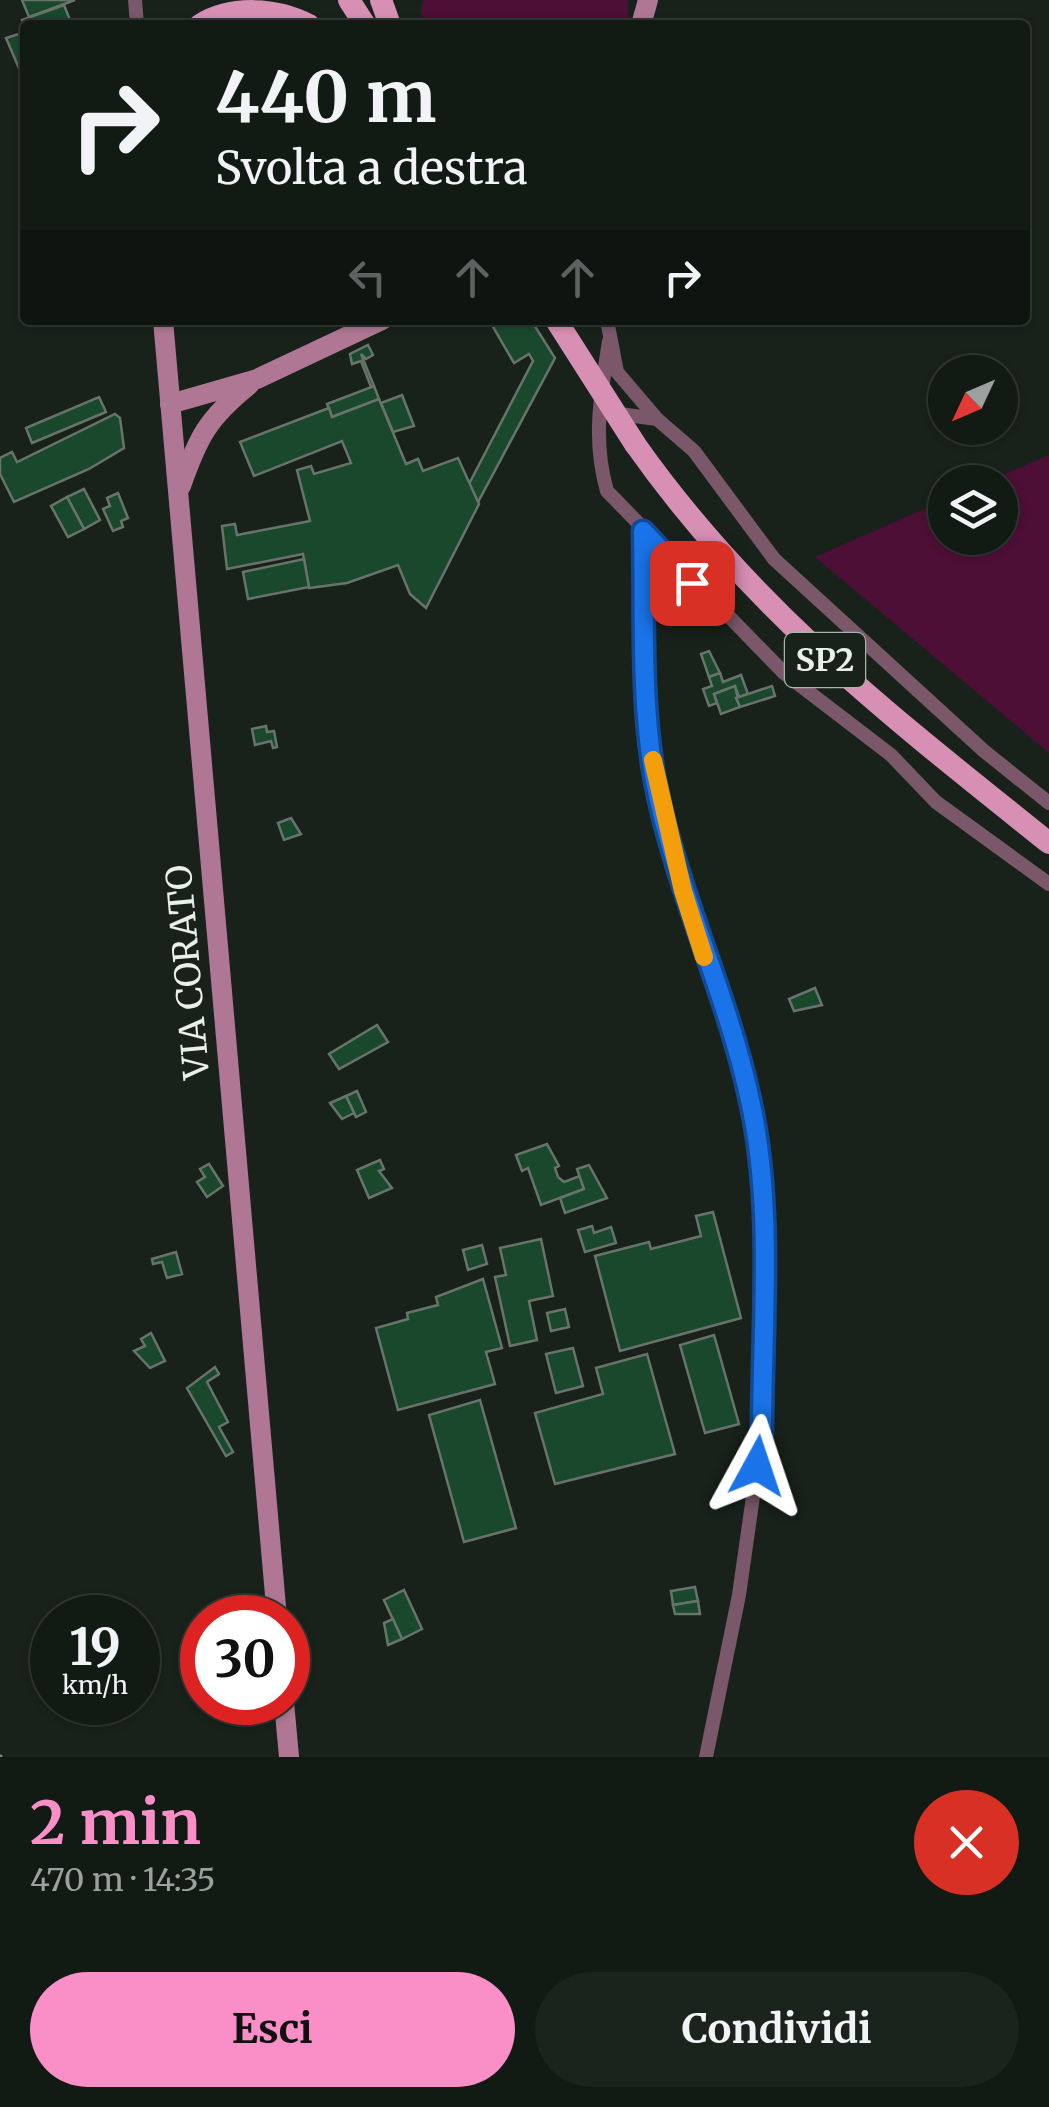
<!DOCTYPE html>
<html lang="it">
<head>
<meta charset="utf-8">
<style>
	body { margin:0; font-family:Merriweather,serif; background:#1b231d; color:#f1f3f6; height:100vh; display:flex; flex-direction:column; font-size:38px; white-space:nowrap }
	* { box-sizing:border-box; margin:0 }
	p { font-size:32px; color:#9ca1a0 }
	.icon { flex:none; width:55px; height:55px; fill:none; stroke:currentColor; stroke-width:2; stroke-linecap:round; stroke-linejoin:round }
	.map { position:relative; height:1757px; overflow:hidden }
	.drawer { display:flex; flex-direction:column; background:#121a14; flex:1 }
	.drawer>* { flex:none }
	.top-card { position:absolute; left:20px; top:20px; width:1010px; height:305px; border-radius:10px; box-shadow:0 2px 8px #0004,0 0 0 2px #313834; background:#121a14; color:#f1f3f6; overflow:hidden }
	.needle { width:65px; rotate:226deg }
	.tools { position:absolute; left:928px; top:355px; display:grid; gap:20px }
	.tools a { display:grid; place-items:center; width:90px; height:90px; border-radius:50%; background:#121a14; box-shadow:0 2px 8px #0004,0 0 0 2px #313834; font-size:50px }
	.speed { position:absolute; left:30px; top:1595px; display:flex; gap:20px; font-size:50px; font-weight:700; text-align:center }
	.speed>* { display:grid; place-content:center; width:130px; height:130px; border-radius:50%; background:#121a14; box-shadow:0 2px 8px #0004,0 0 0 2px #313834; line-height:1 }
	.speed small { font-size:25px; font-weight:400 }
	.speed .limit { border:15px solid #d22; background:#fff; color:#111 }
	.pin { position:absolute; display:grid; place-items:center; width:85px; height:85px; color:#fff; margin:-42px; border-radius:20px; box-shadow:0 5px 15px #0006 }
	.me { position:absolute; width:110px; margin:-55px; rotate:5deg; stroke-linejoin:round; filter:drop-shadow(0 0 8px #0008) }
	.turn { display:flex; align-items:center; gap:35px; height:210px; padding:0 30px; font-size:45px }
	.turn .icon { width:130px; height:130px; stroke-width:2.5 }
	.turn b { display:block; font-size:70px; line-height:85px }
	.lanes { display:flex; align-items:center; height:95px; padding:0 30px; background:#0003; justify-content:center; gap:50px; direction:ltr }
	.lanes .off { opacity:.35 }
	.round { display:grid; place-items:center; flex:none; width:105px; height:105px; border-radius:52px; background:#1b231d }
	.overview { display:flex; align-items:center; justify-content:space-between; height:170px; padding:0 30px }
	h1 { font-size:60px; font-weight:700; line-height:75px; color:#fa8fc7 }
	.button { display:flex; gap:20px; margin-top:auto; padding:20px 30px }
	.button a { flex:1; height:115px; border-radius:60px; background:#fa8fc7; color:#111; font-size:40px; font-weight:700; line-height:115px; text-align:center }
	.button a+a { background:#1b231d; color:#f1f3f6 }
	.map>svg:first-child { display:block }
	.green { fill:#4d0f35 }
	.building { fill:#19482d; stroke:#68736b; stroke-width:2.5 }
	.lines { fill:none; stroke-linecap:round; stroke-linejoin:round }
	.path { stroke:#7c847e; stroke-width:2.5; stroke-dasharray:8 5; stroke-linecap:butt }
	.street { stroke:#7a5769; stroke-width:14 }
	.secondary { stroke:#af7793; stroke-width:20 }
	.primary { stroke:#d78fb4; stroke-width:22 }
	.primary-bridge { stroke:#d78fb4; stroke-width:22 }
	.route-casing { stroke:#114b97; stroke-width:25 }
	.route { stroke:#1a73e8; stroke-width:18 }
	.slow { stroke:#f59e0b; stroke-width:18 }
	.labels { text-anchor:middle; stroke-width:10; stroke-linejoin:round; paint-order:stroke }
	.shield { fill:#18221b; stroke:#aab2ad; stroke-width:2.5 }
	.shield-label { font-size:32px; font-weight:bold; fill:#e9efeb }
	.street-label { font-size:35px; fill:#e9efeb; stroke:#18221b }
</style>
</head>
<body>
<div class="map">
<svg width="1049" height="1757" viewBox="0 0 1049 1757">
	<rect width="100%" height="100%" fill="#18221b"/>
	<g class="green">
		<path d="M423,0H628V25H429L421,14Z"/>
		<path d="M1049,455V753L815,557L945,500V538H1000V482H986Z"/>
	</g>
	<g class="building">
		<path d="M22,0H75L29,17Z"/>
		<path d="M64,5L72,25L25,28L22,20Z"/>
		<path d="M25,32V80H24L6,38Z"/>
		<path d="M493,320H531L555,358L477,504L469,484L533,361L529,354L514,363L493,327Z"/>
		<path d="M368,345L373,355L366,359L361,354L374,386L371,387L361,361L352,364L350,354Z"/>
		<path d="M374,386L379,399L332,417L327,404Z"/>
		<path d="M402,395L414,426L393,432L381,403Z"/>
		<path d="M99,397L106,412L32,443L26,428Z"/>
		<path d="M379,399L406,464L418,459L423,471L458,458L479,504L426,608L410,594L398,565L347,583L309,588L303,554L227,569L222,526L235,524L237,535L310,521L297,470L311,466L314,474L351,463L342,441L254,476L240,442L329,408L332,417Z"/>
		<path d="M115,414L120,418L124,448L89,469L14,502L0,474V458L12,452L17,462Z"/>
		<path d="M84,489L100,520L84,529L67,497Z"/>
		<path d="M118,493L128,518L121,521L123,527L113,531L103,509L110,506L107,498Z"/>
		<path d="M67,497L84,529L68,537L51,506Z"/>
		<path d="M304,559L309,587L248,599L243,572Z"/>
		<path d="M709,651L720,673L709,677L701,654Z"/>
		<path d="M720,673L723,682L741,675L748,694L739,697L735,686L714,694L717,703L709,706L703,689L712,686L709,677Z"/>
		<path d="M735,686L740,707L721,714L714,694Z"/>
		<path d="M772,686L775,696L740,707L736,698Z"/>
		<path d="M266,726L267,732L274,731L277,747L273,748L271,741L255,745L252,729Z"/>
		<path d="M291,818L301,834L284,840L278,823Z"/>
		<path d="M815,988L822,1005L794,1011L789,999Z"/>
		<path d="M377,1025L388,1042L339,1069L329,1054Z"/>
		<path d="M357,1091L366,1112L356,1117L346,1096Z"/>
		<path d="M346,1096L354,1113L342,1119L330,1103Z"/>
		<path d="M547,1144L559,1166L555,1168L558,1177L564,1182L580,1176L584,1189L541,1205L528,1168L522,1171L516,1155Z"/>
		<path d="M380,1160L384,1169L379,1171L392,1188L369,1198L357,1170Z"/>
		<path d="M209,1164L223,1186L207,1197L197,1182L205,1177L200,1169Z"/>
		<path d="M589,1165L607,1198L565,1213L560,1198L584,1189L577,1169Z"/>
		<path d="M713,1212L741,1318L620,1351L595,1256L649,1242L651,1249L701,1236L696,1216Z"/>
		<path d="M592,1226L594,1233L611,1227L616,1243L585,1252L578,1230Z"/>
		<path d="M541,1239L553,1296L529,1301L537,1340L510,1346L495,1277L506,1275L500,1248Z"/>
		<path d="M482,1245L487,1264L468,1270L463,1250Z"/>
		<path d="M176,1252L182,1274L167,1278L162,1262L153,1264L152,1259Z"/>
		<path d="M483,1279L502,1348L486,1352L495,1384L398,1410L376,1328L408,1319L407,1313L438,1305L436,1297Z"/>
		<path d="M565,1309L569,1327L551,1331L547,1313Z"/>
		<path d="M151,1333L165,1361L150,1368L134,1351L145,1346L141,1339Z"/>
		<path d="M714,1335L739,1424L705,1433L680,1345Z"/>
		<path d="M573,1348L583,1386L556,1393L546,1354Z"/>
		<path d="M647,1354L675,1454L555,1484L535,1413L603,1394L596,1368Z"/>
		<path d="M215,1367L219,1374L207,1382L228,1422L219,1427L233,1452L226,1456L187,1388Z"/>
		<path d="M480,1400L516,1528L464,1542L429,1415Z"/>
		<path d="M695,1587L698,1601L673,1605L671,1591Z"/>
		<path d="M404,1590L422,1629L402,1639L384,1600Z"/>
		<path d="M698,1601L700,1614H675L673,1605Z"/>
		<path d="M393,1619L402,1639L388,1645L384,1623Z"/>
	</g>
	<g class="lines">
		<path class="path" d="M0,1755L2,1757"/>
		<g class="street">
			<path d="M135,0L137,25"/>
			<path d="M607,320L617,372L657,419"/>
			<path d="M609,341C601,394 592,439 607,491L784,673L891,755L936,802L1049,884"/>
			<path d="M612,413L657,419L694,451L774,559L984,751L1049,803"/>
			<path d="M643,531L648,710L655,780L683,891L750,1098L762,1206V1433L739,1595L706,1757"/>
		</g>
		<g class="secondary">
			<path d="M641,25L648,0"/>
			<path d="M163,320L277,1618"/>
			<path d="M170,404L257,379L382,320"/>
			<path d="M181,486C198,437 208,418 249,385"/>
			<path d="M284,1702L289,1757"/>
		</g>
		<g class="primary">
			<path d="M349,0L365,25"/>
			<path d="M381,0L390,25"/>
			<path d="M200,25C231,5 277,8 309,25"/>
			<path d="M635,444C751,609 893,718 1049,843"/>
		</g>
		<path class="primary-bridge" d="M556,320L635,444"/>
	</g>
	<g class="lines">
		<defs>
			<path id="route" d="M692,583L643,531C645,613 640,700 655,781C676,890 727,992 750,1100C774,1207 762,1324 762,1433L757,1466"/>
		</defs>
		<use href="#route" class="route-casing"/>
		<use href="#route" class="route"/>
		<path class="slow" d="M653,760L683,891L704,957"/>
	</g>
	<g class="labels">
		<rect class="shield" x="785" y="633" width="80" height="54" rx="8"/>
		<g class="shield-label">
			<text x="825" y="671">SP2</text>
		</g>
		<g class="street-label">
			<text transform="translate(188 972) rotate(-95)" y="12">VIA CORATO</text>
		</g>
	</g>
</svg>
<div class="tools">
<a><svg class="needle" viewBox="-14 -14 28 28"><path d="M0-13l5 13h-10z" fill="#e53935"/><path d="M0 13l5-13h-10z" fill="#9ca1a0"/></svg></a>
<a><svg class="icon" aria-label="layers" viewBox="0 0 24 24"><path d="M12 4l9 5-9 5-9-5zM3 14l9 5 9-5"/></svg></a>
</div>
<div class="speed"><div>19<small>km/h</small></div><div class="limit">30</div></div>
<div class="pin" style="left:692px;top:583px;background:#d93025"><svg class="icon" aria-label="arrive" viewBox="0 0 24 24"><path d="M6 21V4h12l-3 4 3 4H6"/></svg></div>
<svg class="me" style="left:757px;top:1466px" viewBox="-20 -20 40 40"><path d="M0-17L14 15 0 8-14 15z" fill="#1a73e8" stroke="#fff" stroke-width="4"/></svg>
<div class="top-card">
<div class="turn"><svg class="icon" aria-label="right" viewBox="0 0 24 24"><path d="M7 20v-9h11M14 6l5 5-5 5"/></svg><div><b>440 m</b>Svolta a destra</div></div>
<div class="lanes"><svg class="icon off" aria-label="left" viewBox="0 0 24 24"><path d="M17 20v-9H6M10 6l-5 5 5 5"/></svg><svg class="icon off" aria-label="ahead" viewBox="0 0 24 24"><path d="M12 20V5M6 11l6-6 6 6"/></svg><svg class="icon off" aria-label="ahead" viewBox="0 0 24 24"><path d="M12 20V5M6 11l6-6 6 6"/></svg><svg class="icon" aria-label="right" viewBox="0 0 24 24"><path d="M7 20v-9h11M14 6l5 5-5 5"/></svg></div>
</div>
</div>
<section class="drawer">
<div class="overview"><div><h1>2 min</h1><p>470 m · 14:35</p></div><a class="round" style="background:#d93025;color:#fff"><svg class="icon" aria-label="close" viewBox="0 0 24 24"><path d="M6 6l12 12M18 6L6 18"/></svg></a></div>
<div class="button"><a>Esci</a><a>Condividi</a></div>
</section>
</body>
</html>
